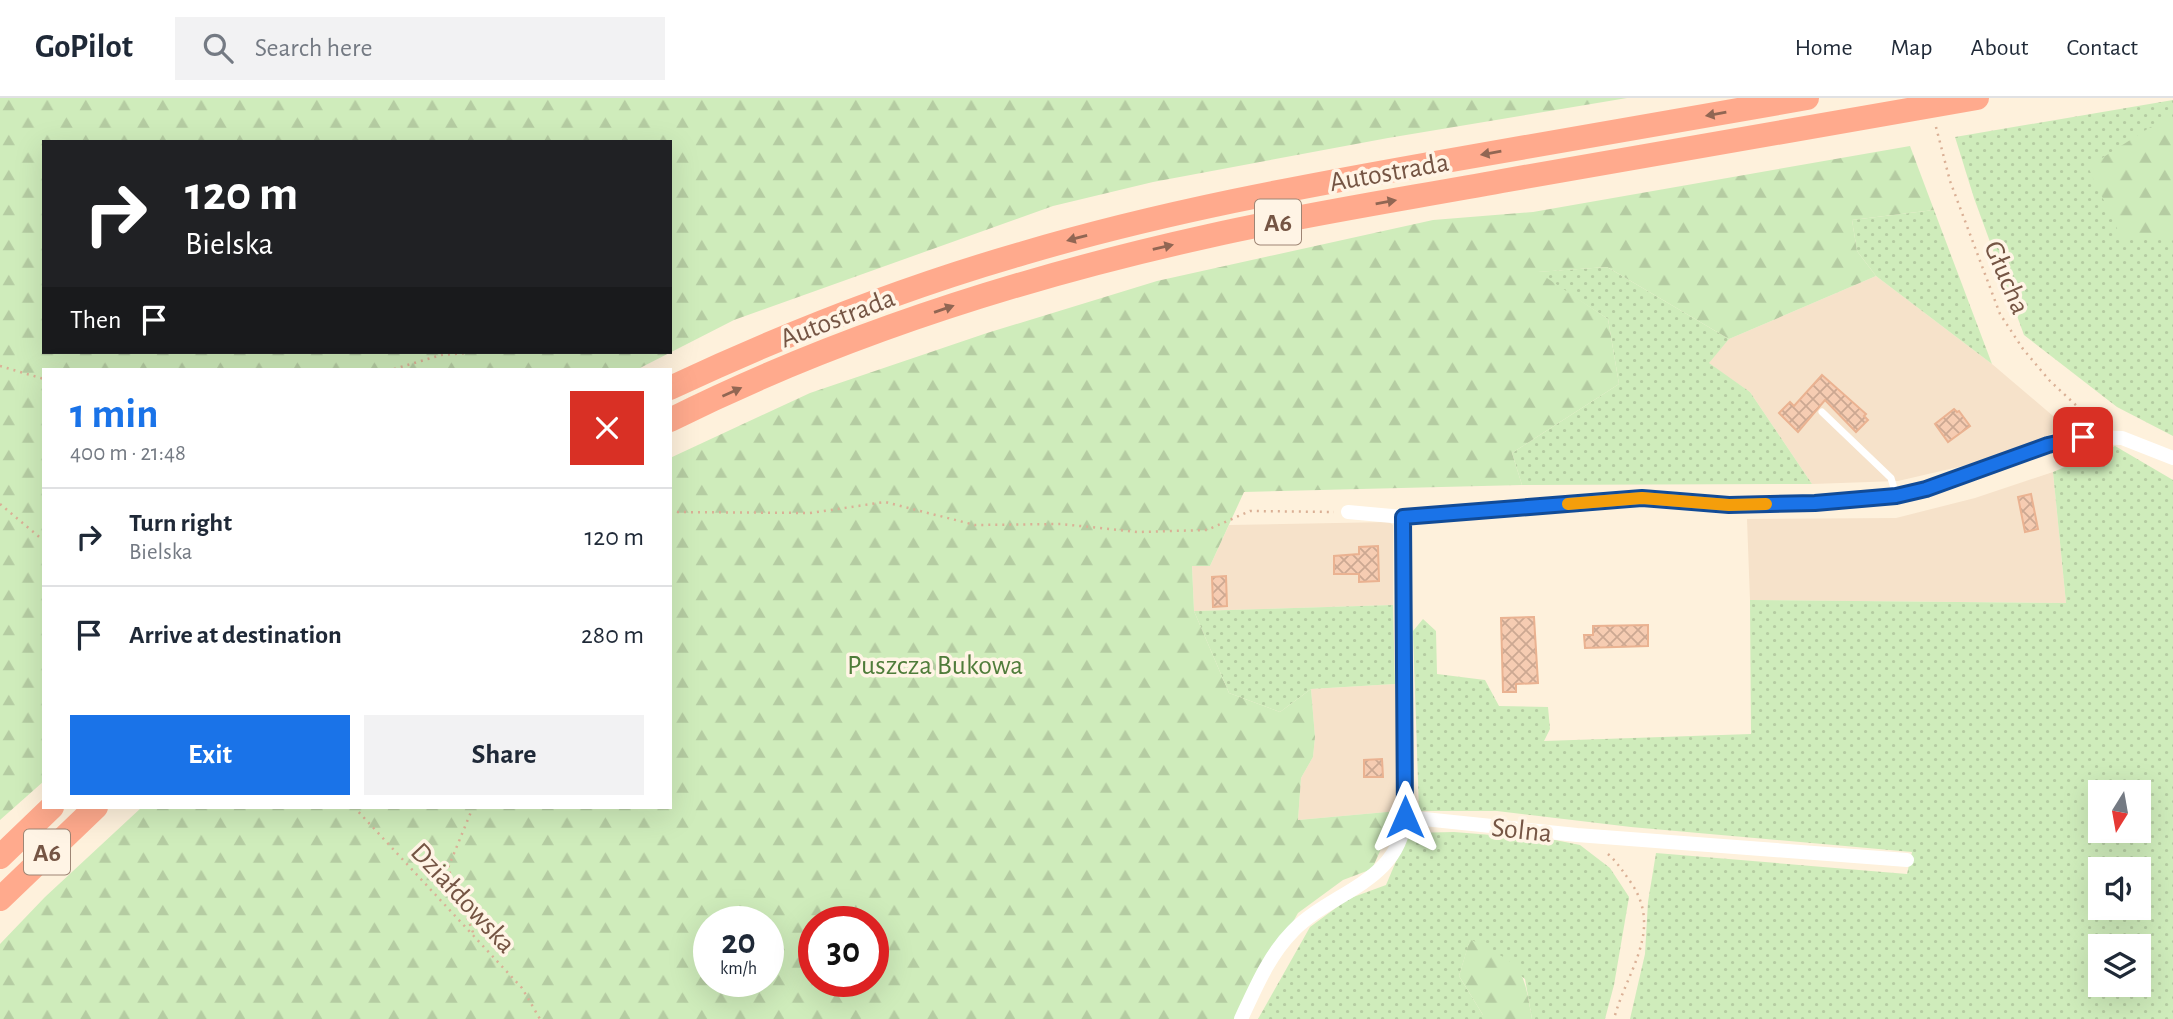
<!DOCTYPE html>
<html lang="en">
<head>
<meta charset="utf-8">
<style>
	body { margin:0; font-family:"Alegreya Sans",sans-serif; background:#f2f2f3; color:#1f2937; height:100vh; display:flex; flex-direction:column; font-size:26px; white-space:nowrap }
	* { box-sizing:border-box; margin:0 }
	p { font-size:23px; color:#747a83 }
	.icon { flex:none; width:38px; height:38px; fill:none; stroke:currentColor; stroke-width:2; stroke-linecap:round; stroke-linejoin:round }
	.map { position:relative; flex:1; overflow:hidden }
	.panel { position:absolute; left:42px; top:270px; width:630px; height:441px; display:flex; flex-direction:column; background:#fff; border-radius:0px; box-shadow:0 7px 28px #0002 }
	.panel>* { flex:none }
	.guide { position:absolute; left:42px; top:42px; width:630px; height:214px; border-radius:0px; box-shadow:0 7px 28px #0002; background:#202124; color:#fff; overflow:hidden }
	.needle { width:46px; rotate:191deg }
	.fabs { position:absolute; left:2088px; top:682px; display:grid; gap:14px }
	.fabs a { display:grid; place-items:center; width:63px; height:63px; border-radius:0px; background:#fff; box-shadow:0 7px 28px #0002; font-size:35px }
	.speed { position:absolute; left:693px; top:808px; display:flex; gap:14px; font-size:35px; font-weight:700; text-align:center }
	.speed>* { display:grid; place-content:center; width:91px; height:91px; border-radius:50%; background:#fff; box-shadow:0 7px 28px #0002; line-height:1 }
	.speed small { font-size:18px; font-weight:400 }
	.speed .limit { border:10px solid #d22; background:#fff; color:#111 }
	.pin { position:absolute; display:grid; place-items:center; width:60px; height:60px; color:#fff; margin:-30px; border-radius:14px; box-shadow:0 4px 10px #0006 }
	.me { position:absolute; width:77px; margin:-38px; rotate:0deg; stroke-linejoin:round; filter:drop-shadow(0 0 5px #0008) }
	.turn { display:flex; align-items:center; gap:24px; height:147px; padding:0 28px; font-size:32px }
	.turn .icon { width:91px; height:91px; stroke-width:2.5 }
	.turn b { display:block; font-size:49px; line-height:60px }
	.then { display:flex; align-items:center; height:66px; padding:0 28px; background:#0003; gap:14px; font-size:26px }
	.round { display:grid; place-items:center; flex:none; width:74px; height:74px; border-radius:0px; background:#f2f2f3 }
	.head { display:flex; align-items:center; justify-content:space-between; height:119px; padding:0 28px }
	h1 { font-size:42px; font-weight:600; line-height:52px; color:#1a73e8 }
	.primary-button { display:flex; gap:14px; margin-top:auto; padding:14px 28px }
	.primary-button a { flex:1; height:80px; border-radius:0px; background:#1a73e8; color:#fff; font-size:28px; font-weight:600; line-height:80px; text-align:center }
	.primary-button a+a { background:#f2f2f3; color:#1f2937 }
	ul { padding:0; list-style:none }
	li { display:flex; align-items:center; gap:21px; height:98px; padding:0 28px; border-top:2px solid #e0e1e3 }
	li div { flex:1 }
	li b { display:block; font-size:26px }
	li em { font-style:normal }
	header { display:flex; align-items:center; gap:42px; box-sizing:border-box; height:98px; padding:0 35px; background:#fff; border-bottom:2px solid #e0e1e3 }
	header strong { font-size:33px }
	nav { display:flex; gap:38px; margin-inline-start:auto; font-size:24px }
	.search { width:490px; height:63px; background:#f2f2f3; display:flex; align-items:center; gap:18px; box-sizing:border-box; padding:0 24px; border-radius:0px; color:#747a83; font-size:26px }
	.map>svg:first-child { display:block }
	.residential { fill:#f6e2ca }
	.grass { fill:url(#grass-dots); fill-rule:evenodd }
	.forest { fill:url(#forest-firs); fill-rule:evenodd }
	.building { fill:url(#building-cross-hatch); stroke:#eab291; stroke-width:2 }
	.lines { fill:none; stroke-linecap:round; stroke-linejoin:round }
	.path { stroke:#dab096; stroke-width:2.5; stroke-dasharray:2 5; stroke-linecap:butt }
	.service { stroke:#fff; stroke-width:7 }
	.minor { stroke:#fff; stroke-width:14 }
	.motorway { stroke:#ffaa8d; stroke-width:24 }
	.oneway { fill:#916653 }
	.route-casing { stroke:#114b97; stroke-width:18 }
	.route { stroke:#1a73e8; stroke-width:12 }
	.slow { stroke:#f59e0b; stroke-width:12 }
	.labels { text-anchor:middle; stroke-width:7; stroke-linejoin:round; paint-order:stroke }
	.shield { fill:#fff4e5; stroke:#9e8574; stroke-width:2 }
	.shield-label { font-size:26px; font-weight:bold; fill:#755544 }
	.street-label { font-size:28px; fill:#755544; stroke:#fff4e5 }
	.park-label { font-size:28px; fill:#4f7c3a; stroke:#fff4e5 }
</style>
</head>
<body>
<header>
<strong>GoPilot</strong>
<div class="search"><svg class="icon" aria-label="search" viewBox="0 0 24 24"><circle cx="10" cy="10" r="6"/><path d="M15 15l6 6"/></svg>Search here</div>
<nav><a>Home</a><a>Map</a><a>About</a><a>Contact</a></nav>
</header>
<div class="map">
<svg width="2173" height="921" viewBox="0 0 2173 921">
	<defs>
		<pattern id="grass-dots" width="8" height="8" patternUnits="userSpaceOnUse" patternTransform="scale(1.75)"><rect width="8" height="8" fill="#cfecbb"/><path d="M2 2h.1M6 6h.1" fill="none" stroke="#b5cca2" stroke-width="1.8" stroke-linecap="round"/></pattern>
		<pattern id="forest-firs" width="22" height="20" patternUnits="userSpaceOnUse" patternTransform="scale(1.75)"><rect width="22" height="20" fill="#cfecbb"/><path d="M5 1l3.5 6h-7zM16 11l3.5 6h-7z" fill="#b5cca2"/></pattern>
		<pattern id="building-cross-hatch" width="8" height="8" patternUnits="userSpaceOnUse" patternTransform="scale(1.75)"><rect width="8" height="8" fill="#f6ccb2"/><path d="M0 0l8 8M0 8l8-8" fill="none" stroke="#cca892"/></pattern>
	</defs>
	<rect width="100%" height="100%" fill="#fef1dc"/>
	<g class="residential">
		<path d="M1876,178L1992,266L2066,329L2020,350L1967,367L1898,383L1812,386L1750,294L1708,265L1729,241Z"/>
		<path d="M2053,374L2066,505L1750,502L1747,421L1896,420L1975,400Z"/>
		<path d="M1389,424L1393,427V507L1194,513L1192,467L1210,468L1229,427Z"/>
		<path d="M1395,586L1398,713L1298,722L1301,680L1313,659L1315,639L1311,591Z"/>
	</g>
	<g class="grass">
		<path d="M2173,2V338L2117,309L2024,237L1974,100L1955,39Z"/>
		<path d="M1934,112L1992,266L1876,178L1857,153L1852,122Z"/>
		<path d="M1607,169L1729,241L1709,265L1750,294L1812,386L1522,387L1512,355L1619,286L1608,221L1536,174Z"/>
		<path d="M2115,348L2173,382V921H1630L1645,856L1648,804L1656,755L1907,776L1912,754L1631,729L1497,713H1419L1413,533L1423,521L1436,533L1437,576L1485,582L1499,608L1548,609L1550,631L1544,643L1751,636L1750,502L2066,505L2053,374ZM2100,695H2138V733H2100ZM2100,772H2138V810H2100ZM2100,849H2138V887H2100Z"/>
		<path d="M1393,507L1395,586L1311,591L1280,614L1229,595L1194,513Z"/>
		<path d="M1454,734L1555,742L1580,747L1610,770L1629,799L1614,887L1605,921H1532L1525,881L1470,842L1459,878L1483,917V921H1258L1310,829L1348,801L1386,787L1408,735Z"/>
	</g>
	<g class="forest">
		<path d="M0,0H1627L1388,40L1153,84L1053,108L734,222L638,271H44V683L0,722ZM44,44H670V254H44Z"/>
		<path d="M2163,21L2173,24V139H2121L2088,69Z"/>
		<path d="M1910,48L1934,112L1852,122L1857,153L1876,178L1729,241L1607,169L1538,174L1608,221L1619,286L1512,355L1522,387L1244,394L1210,468H1192L1194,513L1229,595L1280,614L1311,591L1315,639L1313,659L1301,680L1298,722L1398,713L1372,771L1343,782L1298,815L1238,921H0V846L45,799L142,709H670V360L810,295L987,235L1157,183L1433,122L1533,114ZM709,824H768V884H709ZM814,824H873V884H814Z"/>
		<path d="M1470,841C1521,869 1522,862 1532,921H1483V917L1459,878Z"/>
	</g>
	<g class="building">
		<path d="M1822,277L1866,316L1864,318L1868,322L1856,334L1825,302L1798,334L1779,315L1790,304L1794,308Z"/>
		<path d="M1954,311L1957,314L1959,313L1970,328L1948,344L1935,326Z"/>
		<path d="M2031,396L2038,431L2025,434L2018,399Z"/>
		<path d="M1378,448L1379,483L1359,484V476H1334V458L1359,456V449Z"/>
		<path d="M1226,478L1227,508L1213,509L1212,479Z"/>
		<path d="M1534,519L1538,585L1516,586V594H1503L1501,520Z"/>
		<path d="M1648,527V548L1585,550L1584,537H1593V528Z"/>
		<path d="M1382,661L1383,679H1364V662Z"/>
	</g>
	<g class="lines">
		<g class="path">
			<path d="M1936,29L1950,83L2000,216L2023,251L2050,283L2093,323"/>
			<path d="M0,268L44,281"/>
			<path d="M394,271L441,257L481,254"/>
			<path d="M0,406L44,443"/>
			<path d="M670,414L810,415L885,404L975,427L1061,426L1138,434L1207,432L1250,413L1334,414"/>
			<path d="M354,709L522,890L540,921"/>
			<path d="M473,709L448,770L474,837"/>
			<path d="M1608,756C1618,765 1624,775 1632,786C1663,834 1626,874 1614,921"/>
		</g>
		<path class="service" d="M1822,314L1891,380L1896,397"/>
		<g class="minor">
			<path d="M1348,414L1403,419L1642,400L1729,407L1815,405L1885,399L1926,391L2048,347L2083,339L2122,340L2173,360"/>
			<path d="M1405,719L1577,737L1907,762"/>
			<path d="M1241,921C1255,891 1269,857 1293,833C1332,793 1400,784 1405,719L1403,419"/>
		</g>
		<g class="motorway">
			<path d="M670,290C785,236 902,190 1024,155C1162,114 1304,88 1446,63C1566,42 1686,21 1807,0"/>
			<path d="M670,322C840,237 1024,179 1209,138C1306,116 1404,101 1502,83C1661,56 1819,28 1977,0"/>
			<path d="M0,759L52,709"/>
			<path d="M0,801L96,709"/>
		</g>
	</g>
	<defs><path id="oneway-solid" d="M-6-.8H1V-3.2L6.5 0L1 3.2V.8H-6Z" transform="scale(1.75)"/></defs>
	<g class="oneway">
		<use href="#oneway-solid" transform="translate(1716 16) rotate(170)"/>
		<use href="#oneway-solid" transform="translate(1491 55) rotate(170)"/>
		<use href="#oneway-solid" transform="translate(1386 104) rotate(-10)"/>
		<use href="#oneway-solid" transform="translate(1077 140) rotate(165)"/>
		<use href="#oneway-solid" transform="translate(1163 149) rotate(-13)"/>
		<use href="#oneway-solid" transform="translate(944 211) rotate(-19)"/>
		<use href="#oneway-solid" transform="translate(732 294) rotate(-24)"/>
	</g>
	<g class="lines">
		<defs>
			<path id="route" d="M1405,719L1403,419L1642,400L1729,407L1815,405L1896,398L1926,391L2048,347L2083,339"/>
		</defs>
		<use href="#route" class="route-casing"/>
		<use href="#route" class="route"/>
		<path class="slow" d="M1568,406L1642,400L1729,407L1766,406"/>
	</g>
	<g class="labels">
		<g class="shield">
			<rect x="1255" y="101.5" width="46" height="45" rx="5"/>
			<rect x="24" y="731.5" width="46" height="45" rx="5"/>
		</g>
		<g class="shield-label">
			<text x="1278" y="133">A6</text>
			<text x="47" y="763">A6</text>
		</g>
		<g class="street-label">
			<text transform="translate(1389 73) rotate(-10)" y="10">Autostrada</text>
			<text transform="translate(2008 179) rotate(67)" y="10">Głucha</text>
			<text transform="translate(837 219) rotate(-21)" y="10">Autostrada</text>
			<text transform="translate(1522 731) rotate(6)" y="10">Solna</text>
			<text transform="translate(464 799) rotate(47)" y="10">Działdowska</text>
		</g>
		<g class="park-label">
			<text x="935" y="576">Puszcza Bukowa</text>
		</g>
	</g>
</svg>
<div class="fabs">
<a><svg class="needle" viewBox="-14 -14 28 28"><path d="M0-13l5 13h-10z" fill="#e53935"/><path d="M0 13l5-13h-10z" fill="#747a83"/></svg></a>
<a><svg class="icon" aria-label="sound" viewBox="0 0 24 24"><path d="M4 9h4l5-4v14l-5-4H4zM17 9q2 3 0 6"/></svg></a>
<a><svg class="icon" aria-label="layers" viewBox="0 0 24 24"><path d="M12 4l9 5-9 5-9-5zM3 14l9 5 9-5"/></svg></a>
</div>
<div class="speed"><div>20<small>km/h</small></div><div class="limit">30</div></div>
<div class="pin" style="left:2083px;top:339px;background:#d93025"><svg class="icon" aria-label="arrive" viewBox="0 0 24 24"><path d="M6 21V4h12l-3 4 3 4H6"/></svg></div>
<svg class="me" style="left:1405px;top:719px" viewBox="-20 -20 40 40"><path d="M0-17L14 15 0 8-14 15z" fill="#1a73e8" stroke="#fff" stroke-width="4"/></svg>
<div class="guide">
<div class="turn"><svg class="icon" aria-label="right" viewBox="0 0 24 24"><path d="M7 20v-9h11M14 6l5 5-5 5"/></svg><div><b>120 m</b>Bielska</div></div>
<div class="then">Then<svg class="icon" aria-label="arrive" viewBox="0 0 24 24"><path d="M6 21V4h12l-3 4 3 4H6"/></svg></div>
</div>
<section class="panel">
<div class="head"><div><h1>1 min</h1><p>400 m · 21:48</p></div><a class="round" style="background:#d93025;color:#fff"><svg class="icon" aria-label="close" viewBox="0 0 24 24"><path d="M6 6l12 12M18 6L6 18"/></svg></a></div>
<ul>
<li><svg class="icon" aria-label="right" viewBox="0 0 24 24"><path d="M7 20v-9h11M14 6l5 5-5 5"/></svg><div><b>Turn right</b><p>Bielska</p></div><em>120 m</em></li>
<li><svg class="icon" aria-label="arrive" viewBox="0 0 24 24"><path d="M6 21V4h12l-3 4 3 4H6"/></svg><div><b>Arrive at destination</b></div><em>280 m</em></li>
</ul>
<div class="primary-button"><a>Exit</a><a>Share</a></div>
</section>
</div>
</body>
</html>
